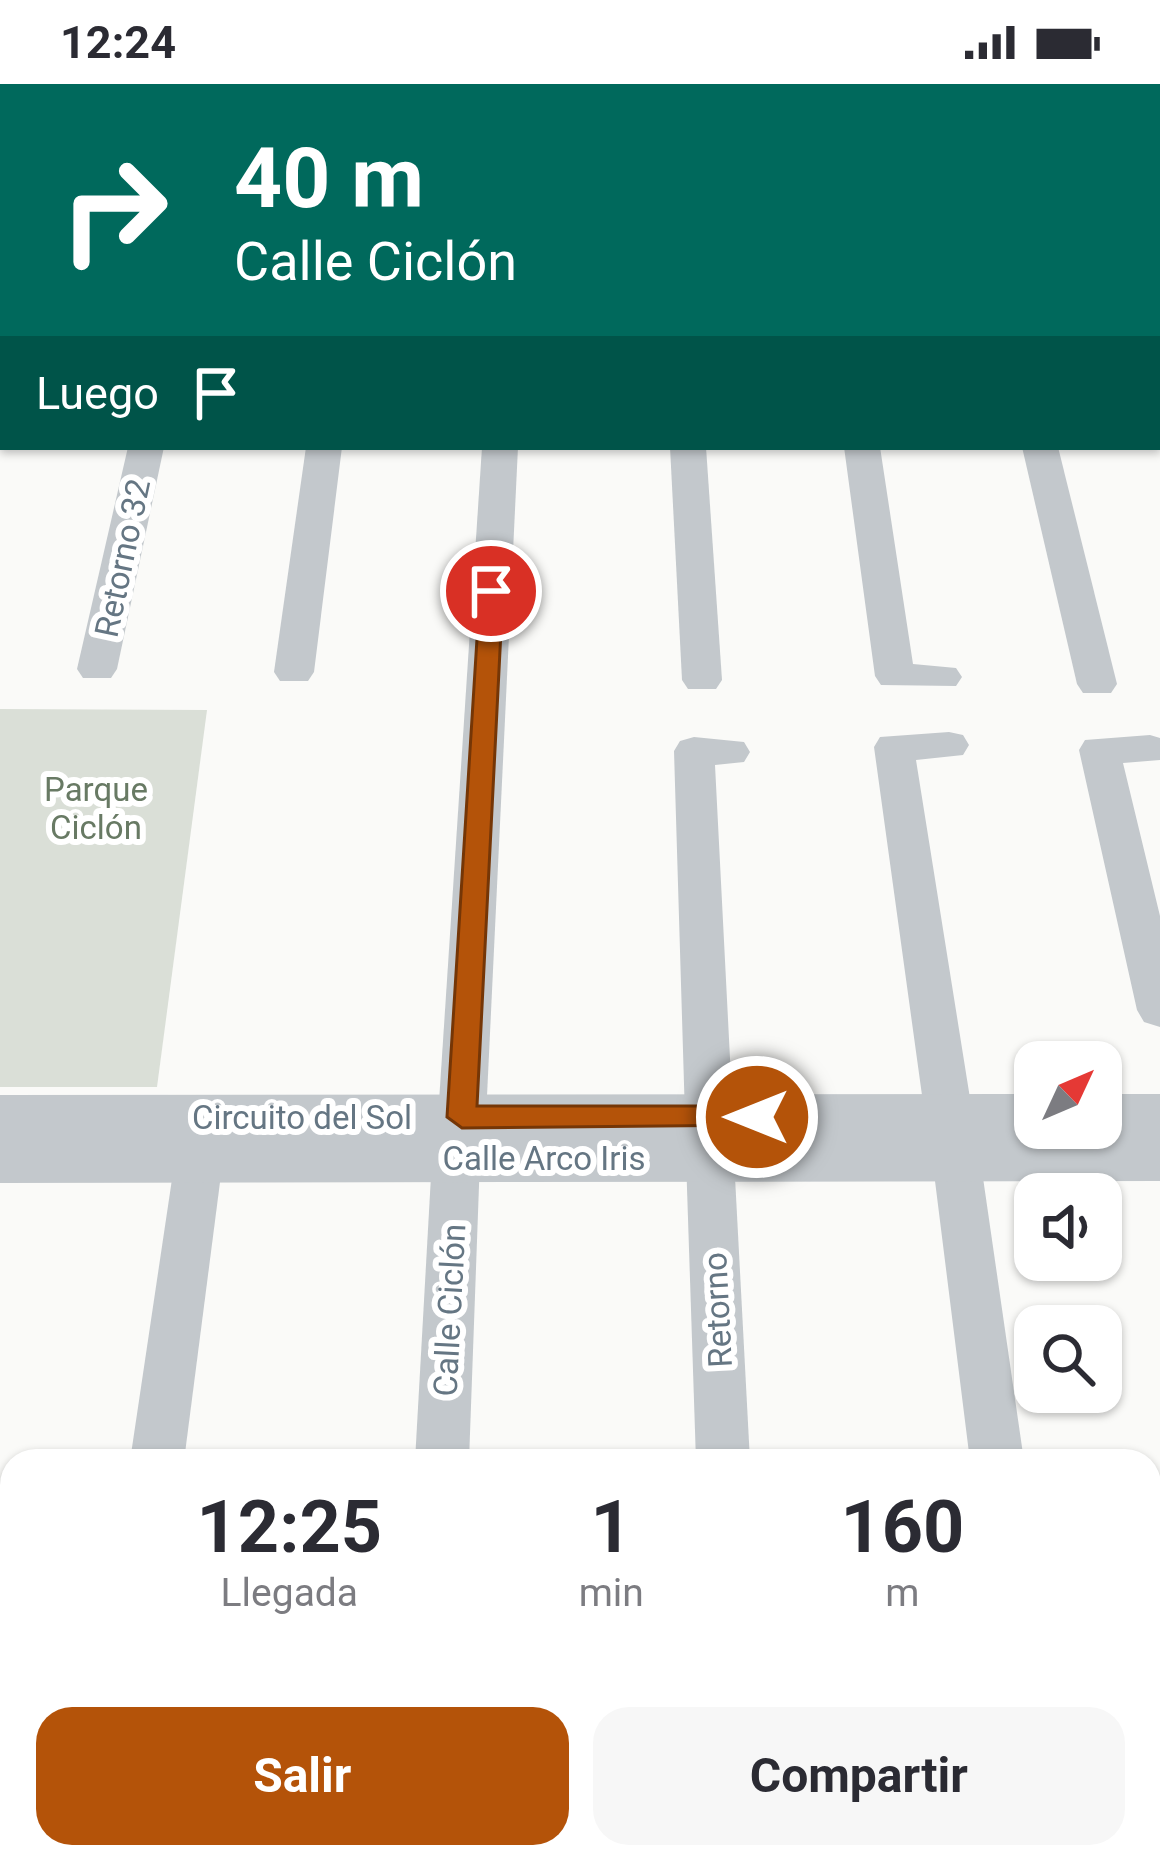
<!DOCTYPE html>
<html lang="es">
<head>
<meta charset="utf-8">
<style>
	body { margin:0; font-family:Roboto,sans-serif; background:#f7f7f7; color:#2b2b33; height:100vh; display:flex; flex-direction:column; font-size:45px; white-space:nowrap }
	* { box-sizing:border-box; margin:0 }
	p { font-size:39px; color:#7c7c81 }
	.icon { flex:none; width:66px; height:66px; fill:none; stroke:currentColor; stroke-width:2; stroke-linecap:round; stroke-linejoin:round }
	.map { position:relative; flex:1; overflow:hidden }
	.details { position:absolute; left:0px; top:1365px; width:1161px; height:420px; display:flex; flex-direction:column; background:#fff; border-radius:36px 36px 0 0; box-shadow:0 3px 9px #0004 }
	.details>* { flex:none }
	.hud { position:absolute; left:0px; top:0px; width:1161px; height:366px; box-shadow:0 3px 9px #0004; background:#00695c; color:#fff; overflow:hidden }
	.needle { width:78px; rotate:46deg }
	.buttons { position:absolute; left:1014px; top:957px; display:grid; gap:24px }
	.buttons a { display:grid; place-items:center; width:108px; height:108px; border-radius:24px; background:#fff; box-shadow:0 3px 9px #0004; font-size:60px }
	.pin { position:absolute; display:grid; place-items:center; width:102px; height:102px; color:#fff; margin:-51px; border:6px solid #fff; border-radius:50%; box-shadow:0 3px 12px #0007 }
	.me { position:absolute; width:132px; margin:-66px; rotate:270deg; stroke-linejoin:round; filter:drop-shadow(0 0 9px #0008) }
	.turn { display:flex; align-items:center; gap:42px; height:252px; padding:0 36px; font-size:54px }
	.turn .icon { width:156px; height:156px; stroke-width:2.5 }
	.turn b { display:block; font-size:84px; line-height:102px }
	.then { display:flex; align-items:center; height:114px; padding:0 36px; background:#0003; gap:24px; font-size:45px }
	.eta { display:flex; justify-content:space-evenly; align-items:center; height:204px; text-align:center }
	.eta b { font-size:72px; font-weight:700; line-height:84px }
	.action { display:flex; gap:24px; margin-top:auto; padding:24px 36px }
	.action a { flex:1; height:138px; border-radius:36px; background:#b45309; color:#fff; font-size:48px; font-weight:700; line-height:138px; text-align:center }
	.action a+a { background:#f7f7f7; color:#2b2b33 }
	.status { display:flex; justify-content:space-between; align-items:center; height:84px; padding:0 60px; background:#fff; direction:ltr }
	.status svg { height:33px; fill:currentColor }
	.map>svg:first-child { display:block }
	.green { fill:#dadfd7 }
	.lines { fill:none; stroke-linecap:round; stroke-linejoin:round }
	.minor { fill:#c3c8cc; fill-rule:evenodd }
	.tertiary { fill:#c3c8cc; fill-rule:evenodd }
	.route { fill:#b45309; stroke:#753606; stroke-width:3 }
	.labels { text-anchor:middle; stroke-width:12; stroke-linejoin:round; paint-order:stroke }
	.street-label { font-size:33px; fill:#657683; stroke:#fff }
	.park-label { font-size:33px; fill:#687a64; stroke:#fff }
</style>
</head>
<body>
<div class="status"><b>12:24</b><svg viewBox="0 0 49 12"><path d="M0 12V9h3v3zM5 12V6h3v6zM10 12V3h3v9zM15 12V0h3v12zM26 1h20v11H26zM47 4h2v5h-2z"/></svg></div>
<div class="map">
<svg width="1160" height="1785" viewBox="0 0 1160 1785">
	<rect width="100%" height="100%" fill="#fafaf8"/>
	<path class="green" d="M0,625L207,626L157,1003H0Z"/>
	<g class="lines">
		<g class="minor">
			<rect x="345" y="0" width="28" height="3"/>
			<rect x="504" y="0" width="28" height="3"/>
			<rect x="643" y="0" width="28" height="3"/>
			<path d="M794,0H822L823,3H795Z"/>
			<rect x="941" y="0" width="28" height="3"/>
			<path d="M1074,0H1102L1103,3H1075Z"/>
			<path d="M1158,168L1160,169V194L1158,193Z"/>
			<path d="M3,235V264L0,265V236Z"/>
			<rect x="0" y="335" width="3" height="20"/>
			<rect x="1158" y="336" width="2" height="20"/>
			<path d="M128,363H164L117,585L111,594H83L77,585Z"/>
			<path d="M306,363H342L314,588L308,597H280L274,588Z"/>
			<path d="M482,363H518L486,1033L479,1046L462,1051L445,1046L438,1033Z"/>
			<path d="M670,363H706L722,596L716,605H688L682,596Z"/>
			<path d="M844,363H880L913,580L956,584L962,593L956,602L881,601L875,592Z"/>
			<path d="M1022,363H1058L1117,600L1111,609H1083L1077,600Z"/>
			<path d="M949,648L963,651L969,661L963,671L916,676L973,1033L966,1046L949,1051L932,1046L925,1033L874,663L880,653Z"/>
			<path d="M1150,651L1160,654V676L1123,679L1160,832V943L1144,938L1137,926L1079,666L1085,656Z"/>
			<path d="M694,653L744,658L750,668L744,678L715,681L733,1033L726,1046L709,1051L692,1046L685,1033L674,667L680,657Z"/>
			<path d="M956,1054L973,1060L980,1073L1024,1377H970L932,1073L939,1060Z"/>
			<path d="M456,1055L473,1061L480,1074L469,1377H415L432,1074L439,1061Z"/>
			<path d="M710,1055L727,1061L734,1074L750,1377H696L686,1074L693,1061Z"/>
			<path d="M199,1056L216,1062L223,1075L184,1377H130L175,1075L182,1062Z"/>
		</g>
		<path class="tertiary" d="M1035,1010V1044H1059L1057,1049L1101,1044V1010H1160V1097L0,1099V1011Z"/>
	</g>
	<path class="route" d="M491,500L503,507L477,1022H757L771,1033L767,1041L462,1044L447,1033L480,507Z"/>
	<g class="labels">
		<g class="street-label">
			<text transform="translate(122 474) rotate(-78)" y="12">Retorno 32</text>
			<text x="302" y="1045">Circuito del Sol</text>
			<text x="544" y="1086">Calle Arco Iris</text>
			<text transform="translate(449 1226) rotate(-87)" y="12">Calle Ciclón</text>
			<text transform="translate(717 1226) rotate(-93)" y="12">Retorno</text>
		</g>
		<g class="park-label">
			<text x="96" y="717">Parque<tspan x="96" dy="38">Ciclón</tspan></text>
		</g>
	</g>
</svg>
<div class="buttons">
<a><svg class="needle" viewBox="-14 -14 28 28"><path d="M0-13l5 13h-10z" fill="#e53935"/><path d="M0 13l5-13h-10z" fill="#7c7c81"/></svg></a>
<a><svg class="icon" aria-label="sound" viewBox="0 0 24 24"><path d="M4 9h4l5-4v14l-5-4H4zM17 9q2 3 0 6"/></svg></a>
<a><svg class="icon" aria-label="search" viewBox="0 0 24 24"><circle cx="10" cy="10" r="6"/><path d="M15 15l6 6"/></svg></a>
</div>
<div class="pin" style="left:491px;top:507px;background:#d93025"><svg class="icon" aria-label="arrive" viewBox="0 0 24 24"><path d="M6 21V4h12l-3 4 3 4H6"/></svg></div>
<svg class="me" style="left:757px;top:1033px" viewBox="-20 -20 40 40"><circle r="17" fill="#b45309" stroke="#fff" stroke-width="3"/><path d="M0-11L8 9 0 5-8 9z" fill="#fff"/></svg>
<div class="hud">
<div class="turn"><svg class="icon" aria-label="right" viewBox="0 0 24 24"><path d="M7 20v-9h11M14 6l5 5-5 5"/></svg><div><b>40 m</b>Calle Ciclón</div></div>
<div class="then">Luego<svg class="icon" aria-label="arrive" viewBox="0 0 24 24"><path d="M6 21V4h12l-3 4 3 4H6"/></svg></div>
</div>
<section class="details">
<div class="eta">
<div><b>12:25</b><p>Llegada</p></div>
<div><b>1</b><p>min</p></div>
<div><b>160</b><p>m</p></div>
</div>
<div class="action"><a>Salir</a><a>Compartir</a></div>
</section>
</div>
</body>
</html>
